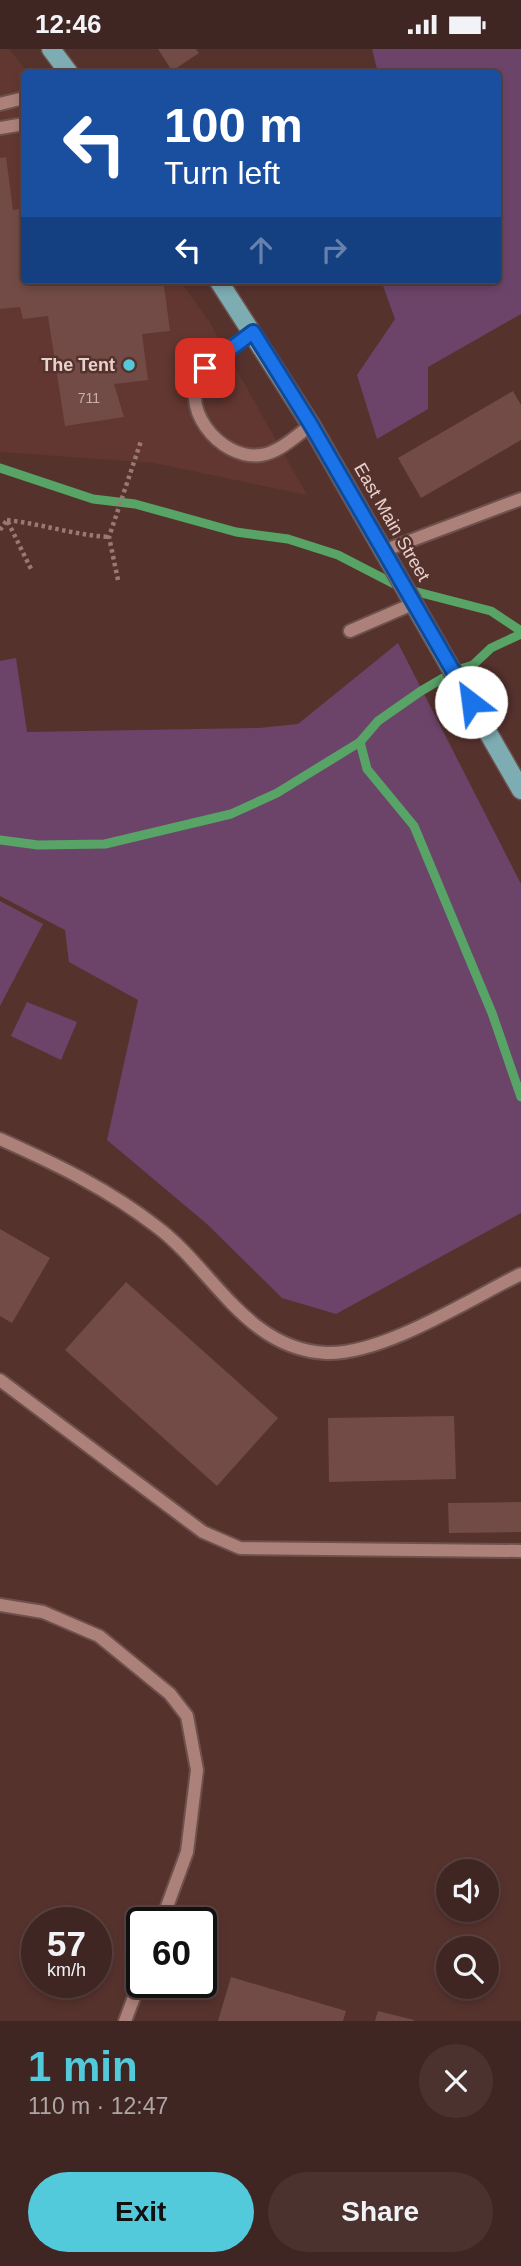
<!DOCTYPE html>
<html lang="en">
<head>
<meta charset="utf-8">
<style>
	body { margin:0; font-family:Helvetica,sans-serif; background:#4b322f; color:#f1f3f6; height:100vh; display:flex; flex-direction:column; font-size:26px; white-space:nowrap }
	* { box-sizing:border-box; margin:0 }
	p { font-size:23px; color:#aea5a5 }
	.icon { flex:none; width:38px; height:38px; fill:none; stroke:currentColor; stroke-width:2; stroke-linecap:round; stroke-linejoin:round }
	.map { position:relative; height:1972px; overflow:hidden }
	.panel { display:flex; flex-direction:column; background:#402622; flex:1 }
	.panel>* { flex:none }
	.banner { position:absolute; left:21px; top:21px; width:480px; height:214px; border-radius:7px; box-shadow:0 4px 10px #0003,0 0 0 2px #594340; background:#1a4fa0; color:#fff; overflow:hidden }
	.buttons { position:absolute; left:436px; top:1810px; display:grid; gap:14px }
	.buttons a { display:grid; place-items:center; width:63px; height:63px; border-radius:50%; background:#402622; box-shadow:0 4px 10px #0003,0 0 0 2px #594340; font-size:35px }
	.speed { position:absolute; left:21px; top:1858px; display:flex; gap:14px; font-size:35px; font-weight:700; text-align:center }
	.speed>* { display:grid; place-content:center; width:91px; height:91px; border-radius:50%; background:#402622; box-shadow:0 4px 10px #0003,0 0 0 2px #594340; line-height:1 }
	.speed small { font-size:18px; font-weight:400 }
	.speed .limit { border:4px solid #111; border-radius:10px; background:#fff; color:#111 }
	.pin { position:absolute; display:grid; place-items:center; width:60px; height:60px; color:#fff; margin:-30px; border-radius:14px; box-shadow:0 4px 10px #0006 }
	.me { position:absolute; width:77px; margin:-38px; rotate:330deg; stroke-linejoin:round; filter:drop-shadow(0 0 5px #0008) }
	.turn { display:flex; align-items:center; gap:24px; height:147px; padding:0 28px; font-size:32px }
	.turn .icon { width:91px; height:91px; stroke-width:2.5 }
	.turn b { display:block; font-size:49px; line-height:60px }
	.lanes { display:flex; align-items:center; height:66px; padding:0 28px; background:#0003; justify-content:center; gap:35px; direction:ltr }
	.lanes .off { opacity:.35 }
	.round { display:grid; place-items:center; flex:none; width:74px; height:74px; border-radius:37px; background:#4b322f }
	.head { display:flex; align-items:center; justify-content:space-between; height:119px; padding:0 28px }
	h1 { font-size:42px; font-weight:800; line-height:52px; color:#53cadc }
	.cta { display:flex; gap:14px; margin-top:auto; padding:14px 28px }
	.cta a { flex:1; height:80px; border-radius:42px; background:#53cadc; color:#111; font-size:28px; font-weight:800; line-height:80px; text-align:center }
	.cta a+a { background:#4b322f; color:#f1f3f6 }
	.status { display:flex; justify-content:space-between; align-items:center; height:49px; padding:0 35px; background:#402622; direction:ltr }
	.status svg { height:19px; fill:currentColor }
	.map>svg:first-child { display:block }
	.built { fill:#633731 }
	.green { fill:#6c446a }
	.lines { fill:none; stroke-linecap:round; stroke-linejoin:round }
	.stream { stroke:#58a467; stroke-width:9 }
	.building { fill:#724b46 }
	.minor-casing { stroke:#6e504c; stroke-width:16 }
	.major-casing { stroke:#6e504c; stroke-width:21 }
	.path { stroke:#987a75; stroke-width:4.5; stroke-dasharray:3.5 3.5; stroke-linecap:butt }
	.minor { stroke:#ab817a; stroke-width:12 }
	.major { stroke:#7dacb3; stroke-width:18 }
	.route-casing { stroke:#114b97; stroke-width:18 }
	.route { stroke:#1a73e8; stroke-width:12 }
	.poi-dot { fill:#53cadc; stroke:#56322d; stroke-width:2.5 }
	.labels { text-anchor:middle; stroke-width:5; stroke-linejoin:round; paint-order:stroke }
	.number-label { font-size:14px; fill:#cab0ab }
	.poi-label { font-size:18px; font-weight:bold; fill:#e8d1cd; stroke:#56322d; text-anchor:end }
	.street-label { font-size:18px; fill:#e8d1cd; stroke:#56322d }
</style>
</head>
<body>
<div class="status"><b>12:46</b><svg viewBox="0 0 49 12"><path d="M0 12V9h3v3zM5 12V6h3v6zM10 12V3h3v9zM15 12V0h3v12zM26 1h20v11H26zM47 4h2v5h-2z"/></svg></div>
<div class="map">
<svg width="521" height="1972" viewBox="0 0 521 1972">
	<rect width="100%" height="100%" fill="#56322d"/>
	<path class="built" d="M0,0H9L28,24H24V231H179L209,272L307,446L154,414L0,403Z"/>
	<g class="green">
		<path d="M372,0H521V265L428,318V360L377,390L357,326L395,270L381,231H497V24H378Z"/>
		<path d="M398,594L521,835V1164L336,1265L282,1249L207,1175L107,1091L138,951L69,913L65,881L0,847V612L16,609L27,683L259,679L298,675Z"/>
		<path d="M0,852L43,875L0,957Z"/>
		<path d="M27,953L77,973L61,1011L11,987Z"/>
	</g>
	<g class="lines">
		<g class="stream">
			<path d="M0,419L93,450L135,455L236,483L288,490L338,506L402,539L491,562L521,582"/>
			<path d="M360,693L367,720L414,777L492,964L521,1048"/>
			<path d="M0,791L38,796L105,795L231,765L277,744L360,693L378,672L421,642L457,621L473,616L491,599L521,585"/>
		</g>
	</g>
	<g class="building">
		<path d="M158,0H196L199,4L172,22Z"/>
		<path d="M6,108L13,161L24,159V231H143L144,237H164L170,282L142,285L148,331L114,335L124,368L65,377L48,267L23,270L20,258L0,260V109Z"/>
		<path d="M513,342L521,356V391L421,449L398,409Z"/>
		<path d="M0,1180L50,1209L12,1274L0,1267Z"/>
		<path d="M126,1233L278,1369L217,1437L65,1301Z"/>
		<path d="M454,1367L456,1430L329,1433L328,1369Z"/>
		<path d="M521,1453V1483L449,1484L448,1454Z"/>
		<path d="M231,1928L346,1962L343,1972H218Z"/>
		<path d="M378,1962L414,1971V1972H375Z"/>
	</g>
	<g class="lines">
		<defs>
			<g id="minor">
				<path d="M0,55L24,49"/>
				<path d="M0,79L24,75"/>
				<path d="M253,283C238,294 217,305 205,319C174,355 220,412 261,406C280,403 296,387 311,376"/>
				<path d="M383,502L521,450"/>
				<path d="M350,582L415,554"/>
				<path d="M0,1090C56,1115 108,1140 157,1178C213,1220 246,1300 326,1304C383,1306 470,1250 521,1225"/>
				<path d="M0,1331L203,1483L240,1499L521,1502"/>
				<path d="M0,1556L43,1563L99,1587L170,1645L187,1667L197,1721L187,1803L161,1874"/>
				<path d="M125,1972L142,1927"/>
			</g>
			<g id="major">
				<path d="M51,0L69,24"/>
				<path d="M218,231L311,376L521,741"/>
			</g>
		</defs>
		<use href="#minor" class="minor-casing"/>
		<use href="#major" class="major-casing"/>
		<g class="path">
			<path d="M7,471C42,475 74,486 109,488"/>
			<path d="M0,481L7,471L32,522"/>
			<path d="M118,531L109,488L141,392"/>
		</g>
		<use href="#minor" class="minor"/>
		<use href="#major" class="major"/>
	</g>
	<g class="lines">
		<defs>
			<path id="route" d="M205,319L253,283L311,376L471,653"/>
		</defs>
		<use href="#route" class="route-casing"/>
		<use href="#route" class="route"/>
	</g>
	<circle class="poi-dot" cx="129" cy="316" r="7"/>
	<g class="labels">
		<g class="number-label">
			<text x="89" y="354">711</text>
		</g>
		<g class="poi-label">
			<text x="115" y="322">The Tent</text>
		</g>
		<g class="street-label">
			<text transform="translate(392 473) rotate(60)" y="6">East Main Street</text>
		</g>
	</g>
</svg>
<div class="buttons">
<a><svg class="icon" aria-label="sound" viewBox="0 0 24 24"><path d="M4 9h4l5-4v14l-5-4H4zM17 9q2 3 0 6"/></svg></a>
<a><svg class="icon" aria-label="search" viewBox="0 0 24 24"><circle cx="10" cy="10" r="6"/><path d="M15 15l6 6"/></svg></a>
</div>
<div class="speed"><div>57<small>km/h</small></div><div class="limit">60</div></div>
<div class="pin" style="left:205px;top:319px;background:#d93025"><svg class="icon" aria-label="arrive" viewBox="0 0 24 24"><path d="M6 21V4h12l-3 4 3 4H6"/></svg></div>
<svg class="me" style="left:471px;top:653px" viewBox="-20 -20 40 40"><circle r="19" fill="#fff"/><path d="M0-13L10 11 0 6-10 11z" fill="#1a73e8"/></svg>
<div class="banner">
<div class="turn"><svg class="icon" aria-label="left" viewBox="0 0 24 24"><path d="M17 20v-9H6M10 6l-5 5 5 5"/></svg><div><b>100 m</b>Turn left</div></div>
<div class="lanes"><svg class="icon" aria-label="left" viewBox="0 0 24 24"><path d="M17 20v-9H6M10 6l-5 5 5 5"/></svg><svg class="icon off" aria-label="ahead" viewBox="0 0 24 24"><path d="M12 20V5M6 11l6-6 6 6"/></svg><svg class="icon off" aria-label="right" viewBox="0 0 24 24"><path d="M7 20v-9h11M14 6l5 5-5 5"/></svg></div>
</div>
</div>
<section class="panel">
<div class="head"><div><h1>1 min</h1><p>110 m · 12:47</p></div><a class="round"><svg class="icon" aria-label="close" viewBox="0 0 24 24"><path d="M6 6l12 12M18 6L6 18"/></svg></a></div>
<div class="cta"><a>Exit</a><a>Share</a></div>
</section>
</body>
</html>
